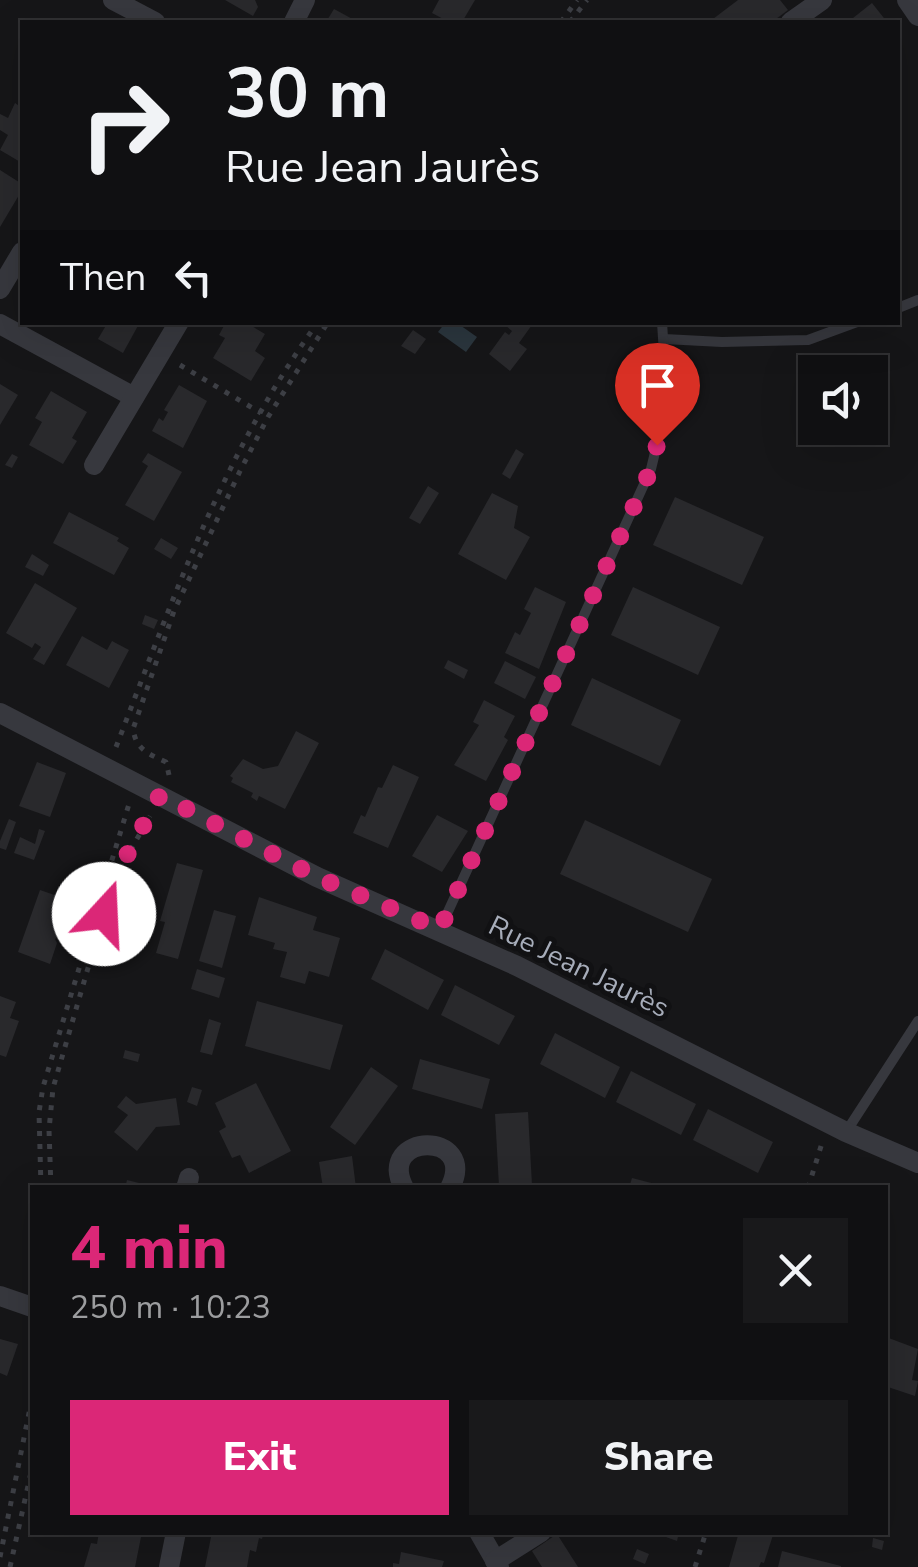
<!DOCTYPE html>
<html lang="en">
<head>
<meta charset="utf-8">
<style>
	body { margin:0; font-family:"Nunito Sans",sans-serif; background:#19191b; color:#f1f3f6; height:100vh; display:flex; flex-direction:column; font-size:38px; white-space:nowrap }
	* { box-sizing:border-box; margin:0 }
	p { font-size:32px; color:#9c9d9f }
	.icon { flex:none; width:55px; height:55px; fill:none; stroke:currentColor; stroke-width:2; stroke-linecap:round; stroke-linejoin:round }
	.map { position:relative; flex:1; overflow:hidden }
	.sheet { position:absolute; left:30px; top:1185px; width:858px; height:350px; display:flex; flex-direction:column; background:#101012; border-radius:0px; box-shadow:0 10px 40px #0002,0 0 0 2px #303032 }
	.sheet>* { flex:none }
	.banner { position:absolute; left:20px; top:20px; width:880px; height:305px; border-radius:0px; box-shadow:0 10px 40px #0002,0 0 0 2px #303032; background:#101012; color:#f1f3f6; overflow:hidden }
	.tools { position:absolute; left:798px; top:355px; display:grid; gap:20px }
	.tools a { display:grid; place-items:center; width:90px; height:90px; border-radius:0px; background:#101012; box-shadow:0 10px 40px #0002,0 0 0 2px #303032; font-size:50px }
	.pin { position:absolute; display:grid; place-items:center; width:85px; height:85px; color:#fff; margin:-102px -42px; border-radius:50% 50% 50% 0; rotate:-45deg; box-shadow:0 0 10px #0007 }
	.pin .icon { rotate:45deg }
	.me { position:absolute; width:110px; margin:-55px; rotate:20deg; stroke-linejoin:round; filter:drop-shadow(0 0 8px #0008) }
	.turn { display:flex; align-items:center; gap:35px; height:210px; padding:0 40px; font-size:45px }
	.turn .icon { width:130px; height:130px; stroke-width:2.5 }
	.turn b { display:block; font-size:70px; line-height:85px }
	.then { display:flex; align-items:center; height:95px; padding:0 40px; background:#0003; gap:20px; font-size:38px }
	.round { display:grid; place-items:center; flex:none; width:105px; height:105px; border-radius:0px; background:#19191b }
	.summary { display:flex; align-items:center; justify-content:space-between; height:170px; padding:0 40px }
	h1 { font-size:60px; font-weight:800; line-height:75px; color:#db2777 }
	.primary-button { display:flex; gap:20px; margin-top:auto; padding:20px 40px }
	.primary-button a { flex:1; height:115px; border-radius:0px; background:#db2777; color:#fff; font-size:40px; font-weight:800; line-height:115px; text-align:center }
	.primary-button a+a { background:#19191b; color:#f1f3f6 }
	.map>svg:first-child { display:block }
	.water { fill:#2b363e }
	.building { fill:#29292c }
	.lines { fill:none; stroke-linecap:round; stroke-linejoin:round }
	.path { stroke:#3d3f45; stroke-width:5; stroke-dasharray:5 8; stroke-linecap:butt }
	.lane { stroke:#37383e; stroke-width:10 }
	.street { stroke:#37383e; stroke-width:20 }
	.route { stroke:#db2777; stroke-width:18; stroke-dasharray:0 32.4 }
	.labels { text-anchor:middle; stroke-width:10; stroke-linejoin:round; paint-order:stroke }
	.street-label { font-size:28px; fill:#a7adba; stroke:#111113 }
</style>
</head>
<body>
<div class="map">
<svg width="918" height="1567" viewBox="0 0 918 1567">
	<rect width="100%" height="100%" fill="#161618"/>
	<path class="water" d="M445,323H457L477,337L466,352L438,332Z"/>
	<g class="building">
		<path d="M225,0H255L258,7L253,16Z"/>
		<path d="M439,0H475L462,22H449L432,13Z"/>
		<path d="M738,0H780L788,10L772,22H709Z"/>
		<path d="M872,3L887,22H848Z"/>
		<path d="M334,9L358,22H326Z"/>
		<path d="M15,103L22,108V163L0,150L8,135L0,130V114L8,118Z"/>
		<path d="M0,170L22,184V190L0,227Z"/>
		<path d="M108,322H140L123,353L98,339Z"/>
		<path d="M226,322H245L265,334L255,351L265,358L251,381L213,358L225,338L219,335Z"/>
		<path d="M501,322H534L519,343L527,349L510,371L489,354L505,332L509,335L512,331Z"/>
		<path d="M413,330L426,339L415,354L401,346Z"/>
		<path d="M0,384L18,395L0,425Z"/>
		<path d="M179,385L207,401L183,448L152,431L159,418L163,421L168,412L164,410Z"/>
		<path d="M51,391L87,412L72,438L77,441L63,464L29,445L42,422L35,418Z"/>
		<path d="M516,449L524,454L510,479L502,474Z"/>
		<path d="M148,453L182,472L154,521L125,505L148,466L142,462Z"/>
		<path d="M12,454L18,457L12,468L5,465Z"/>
		<path d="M428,486L439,493L420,524L409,518Z"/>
		<path d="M492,493L518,506L514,528L530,537L506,580L458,554Z"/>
		<path d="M675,497L764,537L742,585L653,545Z"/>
		<path d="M69,512L119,538L117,541L129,548L114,575L53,543Z"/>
		<path d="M161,538L178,548L171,559L154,549Z"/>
		<path d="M32,554L49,565L43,576L25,567Z"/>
		<path d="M35,583L77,608L44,665L33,659L41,647L35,643L32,648L6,633Z"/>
		<path d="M535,587L566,602L539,669L505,653L515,632L520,635L531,613L524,609Z"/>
		<path d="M633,587L720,627L698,675L611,635Z"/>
		<path d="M145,615L158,620L154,629L142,624Z"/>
		<path d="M82,636L107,650L112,641L129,650L109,688L66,665Z"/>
		<path d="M448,660L468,670L464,679L444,668Z"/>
		<path d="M505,661L536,677L525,699L494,683Z"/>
		<path d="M592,678L681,720L660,766L571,725Z"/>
		<path d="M484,700L515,716L504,737L508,740L486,781L454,765L479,725L473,722Z"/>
		<path d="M296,731L319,743L285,809L259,796L257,801L251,797L253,793L231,782L233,778L230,776L243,759L263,769L278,766Z"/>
		<path d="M37,762L66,773L50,817L19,806Z"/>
		<path d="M393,765L419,777L388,848L353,833L361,815L365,817L378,787L382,788Z"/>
		<path d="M437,815L468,831L442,872L412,856Z"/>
		<path d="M9,819L16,822L6,850L0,848V841Z"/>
		<path d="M585,820L712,879L688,932L560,874Z"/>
		<path d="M39,829L45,831L34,860L14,853L20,837L35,844Z"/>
		<path d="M177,863L203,870L178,959L156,953L165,922L160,921Z"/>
		<path d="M40,890L72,901L61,933L55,939L57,943L50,964L18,952Z"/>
		<path d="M259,897L317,917L313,930L340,938L329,977L309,971L305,984L280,977L287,952L273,949L275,943L248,935Z"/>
		<path d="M214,910L236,916L222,968L199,961Z"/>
		<path d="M385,949L444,980L428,1010L371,979Z"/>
		<path d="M197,969L225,978L219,998L191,989Z"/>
		<path d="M455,985L515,1016L499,1045L441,1015Z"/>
		<path d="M0,996L16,1002L10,1018L19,1021L6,1057L0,1055Z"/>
		<path d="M257,1001L343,1025L330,1070L245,1046Z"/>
		<path d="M209,1019L221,1023L212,1055L200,1052Z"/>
		<path d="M555,1033L620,1067L605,1098L540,1064Z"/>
		<path d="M125,1050L140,1054L138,1062L123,1058Z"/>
		<path d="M420,1059L490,1079L482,1109L412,1089Z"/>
		<path d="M371,1067L398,1086L355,1145L330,1127Z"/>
		<path d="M631,1071L696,1104L681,1135L616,1102Z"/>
		<path d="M256,1083L291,1151L249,1173L240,1155L232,1158L219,1131L226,1127L215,1103Z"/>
		<path d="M192,1087L202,1090L197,1106L187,1102Z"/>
		<path d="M126,1096L136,1104L176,1098L180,1125L156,1127L137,1151L114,1132L128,1115L117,1107Z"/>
		<path d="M708,1109L773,1142L758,1173L693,1140Z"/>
		<path d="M528,1112L532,1185L499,1186L495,1114Z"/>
		<path d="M352,1156L356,1188H323L319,1162Z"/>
		<path d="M632,1178L663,1186V1188H629Z"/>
		<path d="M127,1180L151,1186V1188H125Z"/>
		<path d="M886,1337L918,1349L912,1380L918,1381L915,1396L885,1386Z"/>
		<path d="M0,1339L18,1344L7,1376L0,1373Z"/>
		<path d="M99,1532H142L135,1567H84L91,1543L97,1544Z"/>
		<path d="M212,1532H264L262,1539L259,1538L256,1552L250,1550L247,1567H205Z"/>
		<path d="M652,1532H679L677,1541Z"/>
		<path d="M739,1532H774L764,1563L761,1562L759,1567H729Z"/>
		<path d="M557,1534L578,1567H542L532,1551Z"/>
		<path d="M873,1538L884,1541L882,1550L872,1547Z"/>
		<path d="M637,1549L649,1554L645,1564L633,1559Z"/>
		<path d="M782,1551L841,1566V1567H778Z"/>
		<path d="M401,1552L444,1561L442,1567H393V1563L399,1564Z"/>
	</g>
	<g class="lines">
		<g class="path">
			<path d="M561,22L577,0"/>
			<path d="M570,22L587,0"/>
			<path d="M180,365L261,413"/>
			<path d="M116,747C174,597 222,455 318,322"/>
			<path d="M169,775L166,762C149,754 136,750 133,729L174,611L240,471L268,417L328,322"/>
			<path d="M41,1188L39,1112L43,1087L129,804"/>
			<path d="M51,1188L49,1130L53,1088L114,879L150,816"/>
			<path d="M808,1188L822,1143"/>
			<path d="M0,1557L32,1398"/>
			<path d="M10,1567L32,1468"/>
			<path d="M695,1567L706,1532"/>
		</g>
		<g class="lane">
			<path d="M898,308L918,300"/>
			<path d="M664,339L722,342L808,340L857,322"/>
			<path d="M440,929L651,469C663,423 666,370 662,322"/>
			<path d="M846,1132L918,1021"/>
		</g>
		<g class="street">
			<path d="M113,0L155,22"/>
			<path d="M907,0L918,16"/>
			<path d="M294,22L305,0"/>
			<path d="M791,22L822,0"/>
			<path d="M0,289L22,252"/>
			<path d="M0,324L134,397"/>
			<path d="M94,465L179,322"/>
			<path d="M0,713L317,877L517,966L846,1132L918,1163"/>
			<path d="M186,1188L189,1178"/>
			<path d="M404,1188C375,1132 479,1130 450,1188"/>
			<path d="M0,1296L32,1307"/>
			<path d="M479,1532L499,1567"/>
			<path d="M495,1561L541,1532"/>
			<path d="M169,1567L176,1532"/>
		</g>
	</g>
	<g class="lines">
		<path class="route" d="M104,914L114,879L160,795L317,877L440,929L651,469L657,445"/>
	</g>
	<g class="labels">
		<g class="street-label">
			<text transform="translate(579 966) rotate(26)" y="10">Rue Jean Jaurès</text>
		</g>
	</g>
</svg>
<div class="tools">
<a><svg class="icon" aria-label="sound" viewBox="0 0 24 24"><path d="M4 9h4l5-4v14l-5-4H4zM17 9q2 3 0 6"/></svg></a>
</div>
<div class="pin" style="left:657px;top:445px;background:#d93025"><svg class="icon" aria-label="arrive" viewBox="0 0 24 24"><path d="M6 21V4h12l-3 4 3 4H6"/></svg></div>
<svg class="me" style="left:104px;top:914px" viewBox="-20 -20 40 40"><circle r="19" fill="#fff"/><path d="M0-13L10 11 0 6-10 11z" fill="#db2777"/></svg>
<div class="banner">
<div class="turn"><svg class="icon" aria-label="right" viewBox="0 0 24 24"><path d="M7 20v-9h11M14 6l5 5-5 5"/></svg><div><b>30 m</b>Rue Jean Jaurès</div></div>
<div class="then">Then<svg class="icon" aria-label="left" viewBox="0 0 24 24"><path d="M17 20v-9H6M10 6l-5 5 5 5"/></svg></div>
</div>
<section class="sheet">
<div class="summary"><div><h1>4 min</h1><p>250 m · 10:23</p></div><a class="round"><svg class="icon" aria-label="close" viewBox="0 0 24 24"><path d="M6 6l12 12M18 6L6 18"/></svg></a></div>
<div class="primary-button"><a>Exit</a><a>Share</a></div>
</section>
</div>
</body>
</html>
